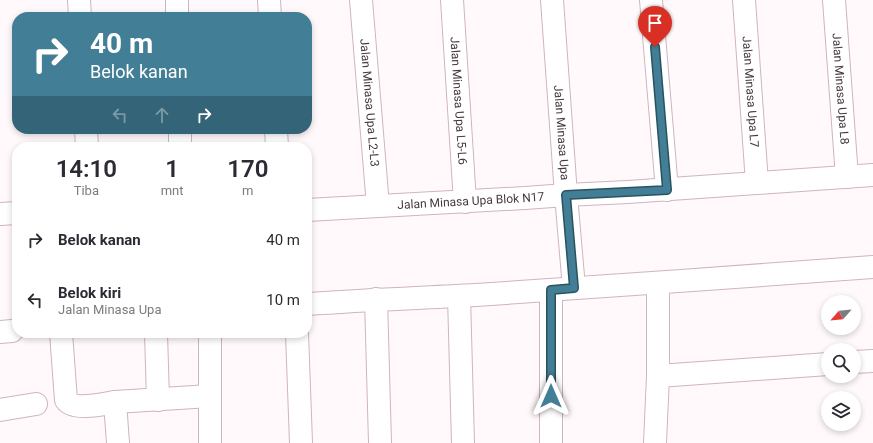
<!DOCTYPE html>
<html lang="id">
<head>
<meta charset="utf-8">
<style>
	body { margin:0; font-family:Roboto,sans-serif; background:#f2f2f3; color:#2b2b33; height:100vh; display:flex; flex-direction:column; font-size:15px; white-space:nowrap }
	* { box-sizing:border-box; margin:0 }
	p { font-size:13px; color:#7c7c81 }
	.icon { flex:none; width:22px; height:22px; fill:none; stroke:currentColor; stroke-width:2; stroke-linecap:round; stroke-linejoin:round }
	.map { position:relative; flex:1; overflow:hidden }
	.sheet { position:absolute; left:12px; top:142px; width:300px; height:196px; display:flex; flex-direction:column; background:#fff; border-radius:16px; box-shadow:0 2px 6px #0003 }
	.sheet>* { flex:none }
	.guide { position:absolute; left:12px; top:12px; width:300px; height:122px; border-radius:16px; box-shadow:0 2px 6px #0003; background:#427e95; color:#fff; overflow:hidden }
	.needle { width:26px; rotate:243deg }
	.buttons { position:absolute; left:821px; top:295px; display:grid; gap:8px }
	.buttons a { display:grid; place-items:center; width:40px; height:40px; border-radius:50%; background:#fff; box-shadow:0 2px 6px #0003; font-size:20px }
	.pin { position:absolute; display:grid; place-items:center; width:34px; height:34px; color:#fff; margin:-41px -17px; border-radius:50% 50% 50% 0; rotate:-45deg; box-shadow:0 0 4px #0007 }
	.pin .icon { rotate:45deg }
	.me { position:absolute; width:44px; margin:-22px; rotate:0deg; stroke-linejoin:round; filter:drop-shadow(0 0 3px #0008) }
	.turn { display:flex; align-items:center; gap:14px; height:84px; padding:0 12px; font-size:18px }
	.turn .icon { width:52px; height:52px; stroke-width:2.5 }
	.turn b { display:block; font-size:28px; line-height:34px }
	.lanes { display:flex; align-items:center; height:38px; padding:0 12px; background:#0003; justify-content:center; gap:20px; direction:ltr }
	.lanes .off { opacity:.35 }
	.eta { display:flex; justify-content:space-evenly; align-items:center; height:68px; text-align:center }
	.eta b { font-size:24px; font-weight:600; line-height:28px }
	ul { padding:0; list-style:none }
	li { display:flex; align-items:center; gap:12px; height:60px; padding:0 12px }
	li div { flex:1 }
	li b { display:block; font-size:15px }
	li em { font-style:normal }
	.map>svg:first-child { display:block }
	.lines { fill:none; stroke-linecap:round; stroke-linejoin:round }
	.minor-casing { stroke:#d0b4be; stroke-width:24 }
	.minor { stroke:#fff; stroke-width:22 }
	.route-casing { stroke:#2b5261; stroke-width:10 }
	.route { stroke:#427e95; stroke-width:7 }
	.labels { text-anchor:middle; stroke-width:3; stroke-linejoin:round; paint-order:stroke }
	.street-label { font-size:12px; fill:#45393d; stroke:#fff }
</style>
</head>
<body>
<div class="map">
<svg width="873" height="443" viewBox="0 0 873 443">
	<rect width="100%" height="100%" fill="#fff9fb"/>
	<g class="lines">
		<defs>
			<g id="minor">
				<path d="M79,0L80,17"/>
				<path d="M177,0V17"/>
				<path d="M269,0L270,17"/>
				<path id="s1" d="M361,0L378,206"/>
				<path id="s2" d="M452,0L465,202"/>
				<path id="s3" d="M552,0L566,195L574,288"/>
				<path d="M651,0L667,190"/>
				<path id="s4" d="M744,0L757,183"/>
				<path id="s5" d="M834,0L847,177"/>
				<path d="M86,129L87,147"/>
				<path d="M180,129V147"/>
				<path d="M276,129L277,147"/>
				<path id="s6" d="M307,210L525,198L566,195L628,192L873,175"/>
				<path d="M0,214L17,213"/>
				<path d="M551,290V443"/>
				<path d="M459,296L463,443"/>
				<path d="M376,299L380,443"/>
				<path d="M307,304C363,300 419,298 476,295C608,286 741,277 873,267"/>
				<path d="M0,332L12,331"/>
				<path d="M61,333L66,400C74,411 103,404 115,402"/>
				<path d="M156,333L158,400"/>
				<path d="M210,333V443"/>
				<path d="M297,333L301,443"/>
				<path d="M854,362L873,361"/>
				<path d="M658,376L828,364"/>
				<path d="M0,410L36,404"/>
				<path d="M118,443L115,402L210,396"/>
				<path d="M655,443L658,376V283"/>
			</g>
		</defs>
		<use href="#minor" class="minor-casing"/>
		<use href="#minor" class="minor"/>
	</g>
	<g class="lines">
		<defs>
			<path id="route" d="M551,396V290L574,288L566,195L667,190L655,47"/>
		</defs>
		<use href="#route" class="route-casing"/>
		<use href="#route" class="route"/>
	</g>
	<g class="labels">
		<g class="street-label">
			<text dy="4" stroke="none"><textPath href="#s5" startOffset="89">Jalan Minasa Upa L8</textPath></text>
			<text dy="4" stroke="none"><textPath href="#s4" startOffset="92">Jalan Minasa Upa L7</textPath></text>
			<text dy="4" stroke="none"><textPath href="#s2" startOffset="101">Jalan Minasa Upa L5-L6</textPath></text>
			<text dy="4" stroke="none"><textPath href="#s1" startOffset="103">Jalan Minasa Upa L2-L3</textPath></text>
			<text dy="4" stroke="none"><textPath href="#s3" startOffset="133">Jalan Minasa Upa</textPath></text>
			<text dy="4" stroke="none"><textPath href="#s6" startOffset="164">Jalan Minasa Upa Blok N17</textPath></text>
		</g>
	</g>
</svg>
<div class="buttons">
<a><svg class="needle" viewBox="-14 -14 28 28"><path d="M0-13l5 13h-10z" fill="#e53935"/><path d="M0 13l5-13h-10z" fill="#7c7c81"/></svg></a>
<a><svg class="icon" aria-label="search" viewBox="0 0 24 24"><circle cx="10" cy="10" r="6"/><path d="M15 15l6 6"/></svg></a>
<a><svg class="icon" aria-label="layers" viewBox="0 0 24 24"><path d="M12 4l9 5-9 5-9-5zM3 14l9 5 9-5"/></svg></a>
</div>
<div class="pin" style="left:655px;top:47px;background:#d93025"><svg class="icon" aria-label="arrive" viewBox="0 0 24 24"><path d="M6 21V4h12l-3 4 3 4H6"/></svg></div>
<svg class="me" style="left:551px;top:396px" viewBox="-20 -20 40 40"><path d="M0-17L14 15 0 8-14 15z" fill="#427e95" stroke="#fff" stroke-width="4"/></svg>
<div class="guide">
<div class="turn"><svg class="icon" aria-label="right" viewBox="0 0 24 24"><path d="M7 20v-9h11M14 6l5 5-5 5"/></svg><div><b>40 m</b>Belok kanan</div></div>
<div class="lanes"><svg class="icon off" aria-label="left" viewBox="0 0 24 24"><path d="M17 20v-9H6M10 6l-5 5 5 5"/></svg><svg class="icon off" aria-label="ahead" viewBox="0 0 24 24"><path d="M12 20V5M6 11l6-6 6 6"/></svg><svg class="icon" aria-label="right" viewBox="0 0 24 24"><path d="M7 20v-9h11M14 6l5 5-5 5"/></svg></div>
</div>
<section class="sheet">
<div class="eta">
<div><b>14:10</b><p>Tiba</p></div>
<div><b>1</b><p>mnt</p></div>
<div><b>170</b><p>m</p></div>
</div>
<ul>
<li><svg class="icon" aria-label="right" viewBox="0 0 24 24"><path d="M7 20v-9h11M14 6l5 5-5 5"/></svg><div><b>Belok kanan</b></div><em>40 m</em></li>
<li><svg class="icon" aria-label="left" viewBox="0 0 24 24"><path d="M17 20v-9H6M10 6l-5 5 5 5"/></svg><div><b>Belok kiri</b><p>Jalan Minasa Upa</p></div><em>10 m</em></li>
</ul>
</section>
</div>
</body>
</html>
